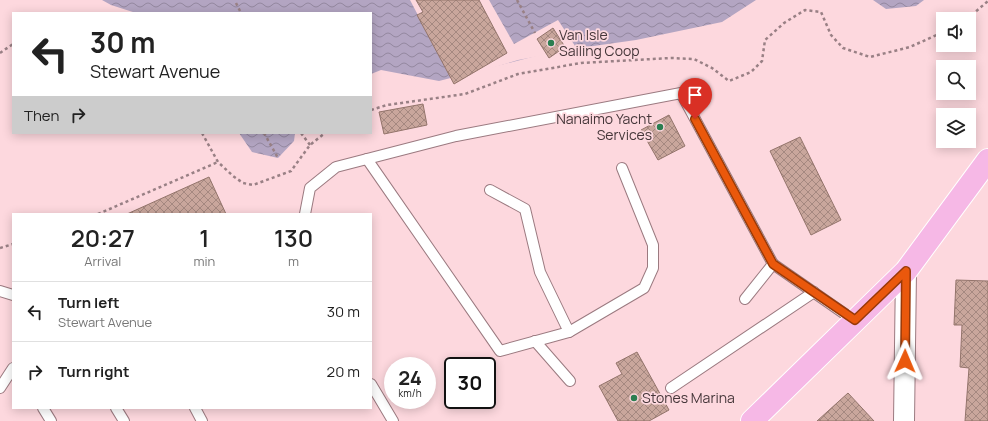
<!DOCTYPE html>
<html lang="en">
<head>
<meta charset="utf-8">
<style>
	body { margin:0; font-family:Manrope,sans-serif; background:#f2f2f2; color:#222; height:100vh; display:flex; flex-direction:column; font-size:15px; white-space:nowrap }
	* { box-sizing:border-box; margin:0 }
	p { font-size:13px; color:#767676 }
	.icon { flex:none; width:22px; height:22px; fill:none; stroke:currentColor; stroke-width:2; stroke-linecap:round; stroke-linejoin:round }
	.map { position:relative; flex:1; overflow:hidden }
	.sheet { position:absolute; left:12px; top:213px; width:360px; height:196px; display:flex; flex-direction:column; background:#fff; border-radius:0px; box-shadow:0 2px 10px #0003 }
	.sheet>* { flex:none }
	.guide { position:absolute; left:12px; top:12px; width:360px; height:122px; border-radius:0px; box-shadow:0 2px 10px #0003; background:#fff; color:#222; overflow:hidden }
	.buttons { position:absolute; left:936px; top:12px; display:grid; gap:8px }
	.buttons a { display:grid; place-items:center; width:40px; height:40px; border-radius:0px; background:#fff; box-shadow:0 2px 10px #0003; font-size:20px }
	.speed { position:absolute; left:384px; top:357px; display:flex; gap:8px; font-size:20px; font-weight:700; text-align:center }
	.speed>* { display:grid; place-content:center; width:52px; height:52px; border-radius:50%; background:#fff; box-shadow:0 2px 10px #0003; line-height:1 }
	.speed small { font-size:10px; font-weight:400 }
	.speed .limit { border:2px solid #111; border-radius:6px; background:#fff; color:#111 }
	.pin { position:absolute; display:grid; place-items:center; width:34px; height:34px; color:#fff; margin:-41px -17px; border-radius:50% 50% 50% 0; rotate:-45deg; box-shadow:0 0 4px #0007 }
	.pin .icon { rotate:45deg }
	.me { position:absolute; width:44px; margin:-22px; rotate:1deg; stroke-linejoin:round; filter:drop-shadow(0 0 3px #0008) }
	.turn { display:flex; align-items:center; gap:14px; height:84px; padding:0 12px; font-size:18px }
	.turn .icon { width:52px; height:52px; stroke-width:2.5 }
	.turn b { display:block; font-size:28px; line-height:34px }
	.then { display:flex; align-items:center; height:38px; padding:0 12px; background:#0003; gap:8px; font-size:15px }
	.eta { display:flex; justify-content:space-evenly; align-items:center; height:68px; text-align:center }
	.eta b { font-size:24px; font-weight:600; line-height:28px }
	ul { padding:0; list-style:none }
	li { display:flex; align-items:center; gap:12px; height:60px; padding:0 12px; border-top:1px solid #e0e0e0 }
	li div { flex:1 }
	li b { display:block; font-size:15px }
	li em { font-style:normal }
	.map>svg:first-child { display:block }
	.water { fill:url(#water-waves) }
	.pier { fill:#fdd8de }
	.building { fill:url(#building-cross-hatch); stroke:#93746b }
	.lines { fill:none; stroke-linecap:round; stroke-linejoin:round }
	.service-casing { stroke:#9b7a80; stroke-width:12 }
	.minor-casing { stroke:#9b7a80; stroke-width:22 }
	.trunk-casing { stroke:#fff; stroke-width:24 }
	.path { stroke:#998085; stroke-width:2.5; stroke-dasharray:3 3; stroke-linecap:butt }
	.service { stroke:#fff; stroke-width:10 }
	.minor { stroke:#fff; stroke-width:20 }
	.trunk { stroke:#f6b8e6; stroke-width:22 }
	.route-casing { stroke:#983908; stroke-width:10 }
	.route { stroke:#ea580c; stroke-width:7 }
	.poi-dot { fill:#2b7e50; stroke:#fdd8de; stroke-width:1.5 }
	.labels { text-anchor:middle; stroke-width:3.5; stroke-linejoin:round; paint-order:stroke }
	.poi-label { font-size:14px; fill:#46373a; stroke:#fdd8de; text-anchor:start }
</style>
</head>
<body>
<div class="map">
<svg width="988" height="421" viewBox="0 0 988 421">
	<defs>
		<pattern id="water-waves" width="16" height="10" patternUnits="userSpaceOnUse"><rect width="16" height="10" fill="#b3a5c2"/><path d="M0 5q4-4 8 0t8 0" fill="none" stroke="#93879f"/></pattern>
		<pattern id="building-cross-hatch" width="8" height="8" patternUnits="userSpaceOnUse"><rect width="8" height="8" fill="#c9a69c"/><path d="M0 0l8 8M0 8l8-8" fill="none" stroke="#a58880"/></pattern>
	</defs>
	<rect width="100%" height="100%" fill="#fdd8de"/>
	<g class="water">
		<path d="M102,0H756L722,22L636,40L551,52L439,81L381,70L371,74V13H136L111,5Z"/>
		<path d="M873,0H924L916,6L886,9Z"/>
		<path d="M239,133H295L294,141L278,158L252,152Z"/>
	</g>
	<path class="pier" d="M410,0H489L514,44L558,20L577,49L518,60L452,80Z"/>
	<g class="building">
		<path d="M416,0H479L507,53L454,84L417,15L423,12Z"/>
		<path d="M553,28L565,47L549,58L537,39Z"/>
		<path d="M423,104L427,125L384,134L379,112Z"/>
		<path d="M669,115L685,146L658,160L641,130Z"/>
		<path d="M800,137L841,220L811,235L770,151Z"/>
		<path d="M209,177L226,214H127Z"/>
		<path d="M956,280L988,281V421H965L969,368L960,367L962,325H954Z"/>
		<path d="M637,352L669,410L649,421H618L599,386L622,374L616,363Z"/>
		<path d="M848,393L874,421H817Z"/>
	</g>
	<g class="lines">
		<defs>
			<g id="service">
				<path d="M367,159L500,351L569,332L540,272L525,209L490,190"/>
				<path d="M305,214L310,188L336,167L456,136L681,93L773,264L855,321"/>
				<path d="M0,291L13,295"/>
				<path d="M745,299L773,264"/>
				<path d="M569,332L644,288L653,268V245L622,168"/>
				<path d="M535,341L570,381"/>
				<path d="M371,384L393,421"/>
				<path d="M0,388L13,368"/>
				<path d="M671,388L814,292"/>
				<path d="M43,408L51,421"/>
				<path d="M116,408L124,421"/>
				<path d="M195,408L202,421"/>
			</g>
			<path id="minor" d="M904,421L906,271"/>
			<path id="trunk" d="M752,421L906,271L988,160"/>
		</defs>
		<use href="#service" class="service-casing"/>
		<use href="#minor" class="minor-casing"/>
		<use href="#trunk" class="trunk-casing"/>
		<g class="path">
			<path d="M517,0L535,33"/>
			<path d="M236,3L241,13"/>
			<path d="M967,19L988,1"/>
			<path d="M0,53L13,44"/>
			<path d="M371,110L387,105L465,94L518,74L581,63L671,58L694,59L712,68L729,81L751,72L762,61L765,40L784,23L805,10L821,12L831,35L843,48L870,57L910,47L943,32"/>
			<path d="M202,133L218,162L233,176L243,183L253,185L291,171L310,145L325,133"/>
			<path d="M264,133L278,158"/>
			<path d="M301,133L310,145"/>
			<path d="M98,214L218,162"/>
			<path d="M0,248L13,244"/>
		</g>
		<use href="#service" class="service"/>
		<use href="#minor" class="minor"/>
		<use href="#trunk" class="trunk"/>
	</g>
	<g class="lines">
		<defs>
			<path id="route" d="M695,119L773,264L855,320L906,271L905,361"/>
		</defs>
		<use href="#route" class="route-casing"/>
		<use href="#route" class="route"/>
	</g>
	<g class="poi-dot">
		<circle cx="551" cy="43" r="4"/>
		<circle cx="660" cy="127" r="4"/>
		<circle cx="634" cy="398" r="4"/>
	</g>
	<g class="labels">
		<g class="poi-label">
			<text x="559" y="40">Van Isle<tspan x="559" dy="16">Sailing Coop</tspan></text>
			<text x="652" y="124" text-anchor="end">Nanaimo Yacht<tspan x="652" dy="16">Services</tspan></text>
			<text x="642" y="403">Stones Marina</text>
		</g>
	</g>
</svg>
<div class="buttons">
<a><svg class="icon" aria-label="sound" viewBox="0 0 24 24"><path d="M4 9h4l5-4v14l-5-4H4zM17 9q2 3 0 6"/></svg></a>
<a><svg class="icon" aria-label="search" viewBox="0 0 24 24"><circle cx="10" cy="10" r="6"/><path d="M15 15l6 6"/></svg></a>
<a><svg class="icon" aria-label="layers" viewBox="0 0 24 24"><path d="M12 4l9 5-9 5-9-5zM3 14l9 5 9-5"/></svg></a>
</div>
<div class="speed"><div>24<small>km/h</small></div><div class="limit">30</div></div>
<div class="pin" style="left:695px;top:119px;background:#d93025"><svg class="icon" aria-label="arrive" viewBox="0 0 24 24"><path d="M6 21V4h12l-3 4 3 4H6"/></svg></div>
<svg class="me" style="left:905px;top:361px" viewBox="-20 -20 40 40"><path d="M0-17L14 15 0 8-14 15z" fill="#ea580c" stroke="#fff" stroke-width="4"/></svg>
<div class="guide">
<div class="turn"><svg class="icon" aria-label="left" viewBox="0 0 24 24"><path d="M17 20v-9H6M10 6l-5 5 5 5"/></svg><div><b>30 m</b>Stewart Avenue</div></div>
<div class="then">Then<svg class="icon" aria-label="right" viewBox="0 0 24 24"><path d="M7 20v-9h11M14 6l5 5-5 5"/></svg></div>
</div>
<section class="sheet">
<div class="eta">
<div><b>20:27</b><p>Arrival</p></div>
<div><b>1</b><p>min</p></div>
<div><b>130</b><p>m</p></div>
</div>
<ul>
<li><svg class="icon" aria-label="left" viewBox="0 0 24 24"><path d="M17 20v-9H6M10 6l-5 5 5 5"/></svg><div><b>Turn left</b><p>Stewart Avenue</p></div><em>30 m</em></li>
<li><svg class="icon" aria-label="right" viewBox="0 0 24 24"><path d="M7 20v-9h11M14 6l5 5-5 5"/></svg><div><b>Turn right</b></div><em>20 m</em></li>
</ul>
</section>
</div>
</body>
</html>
